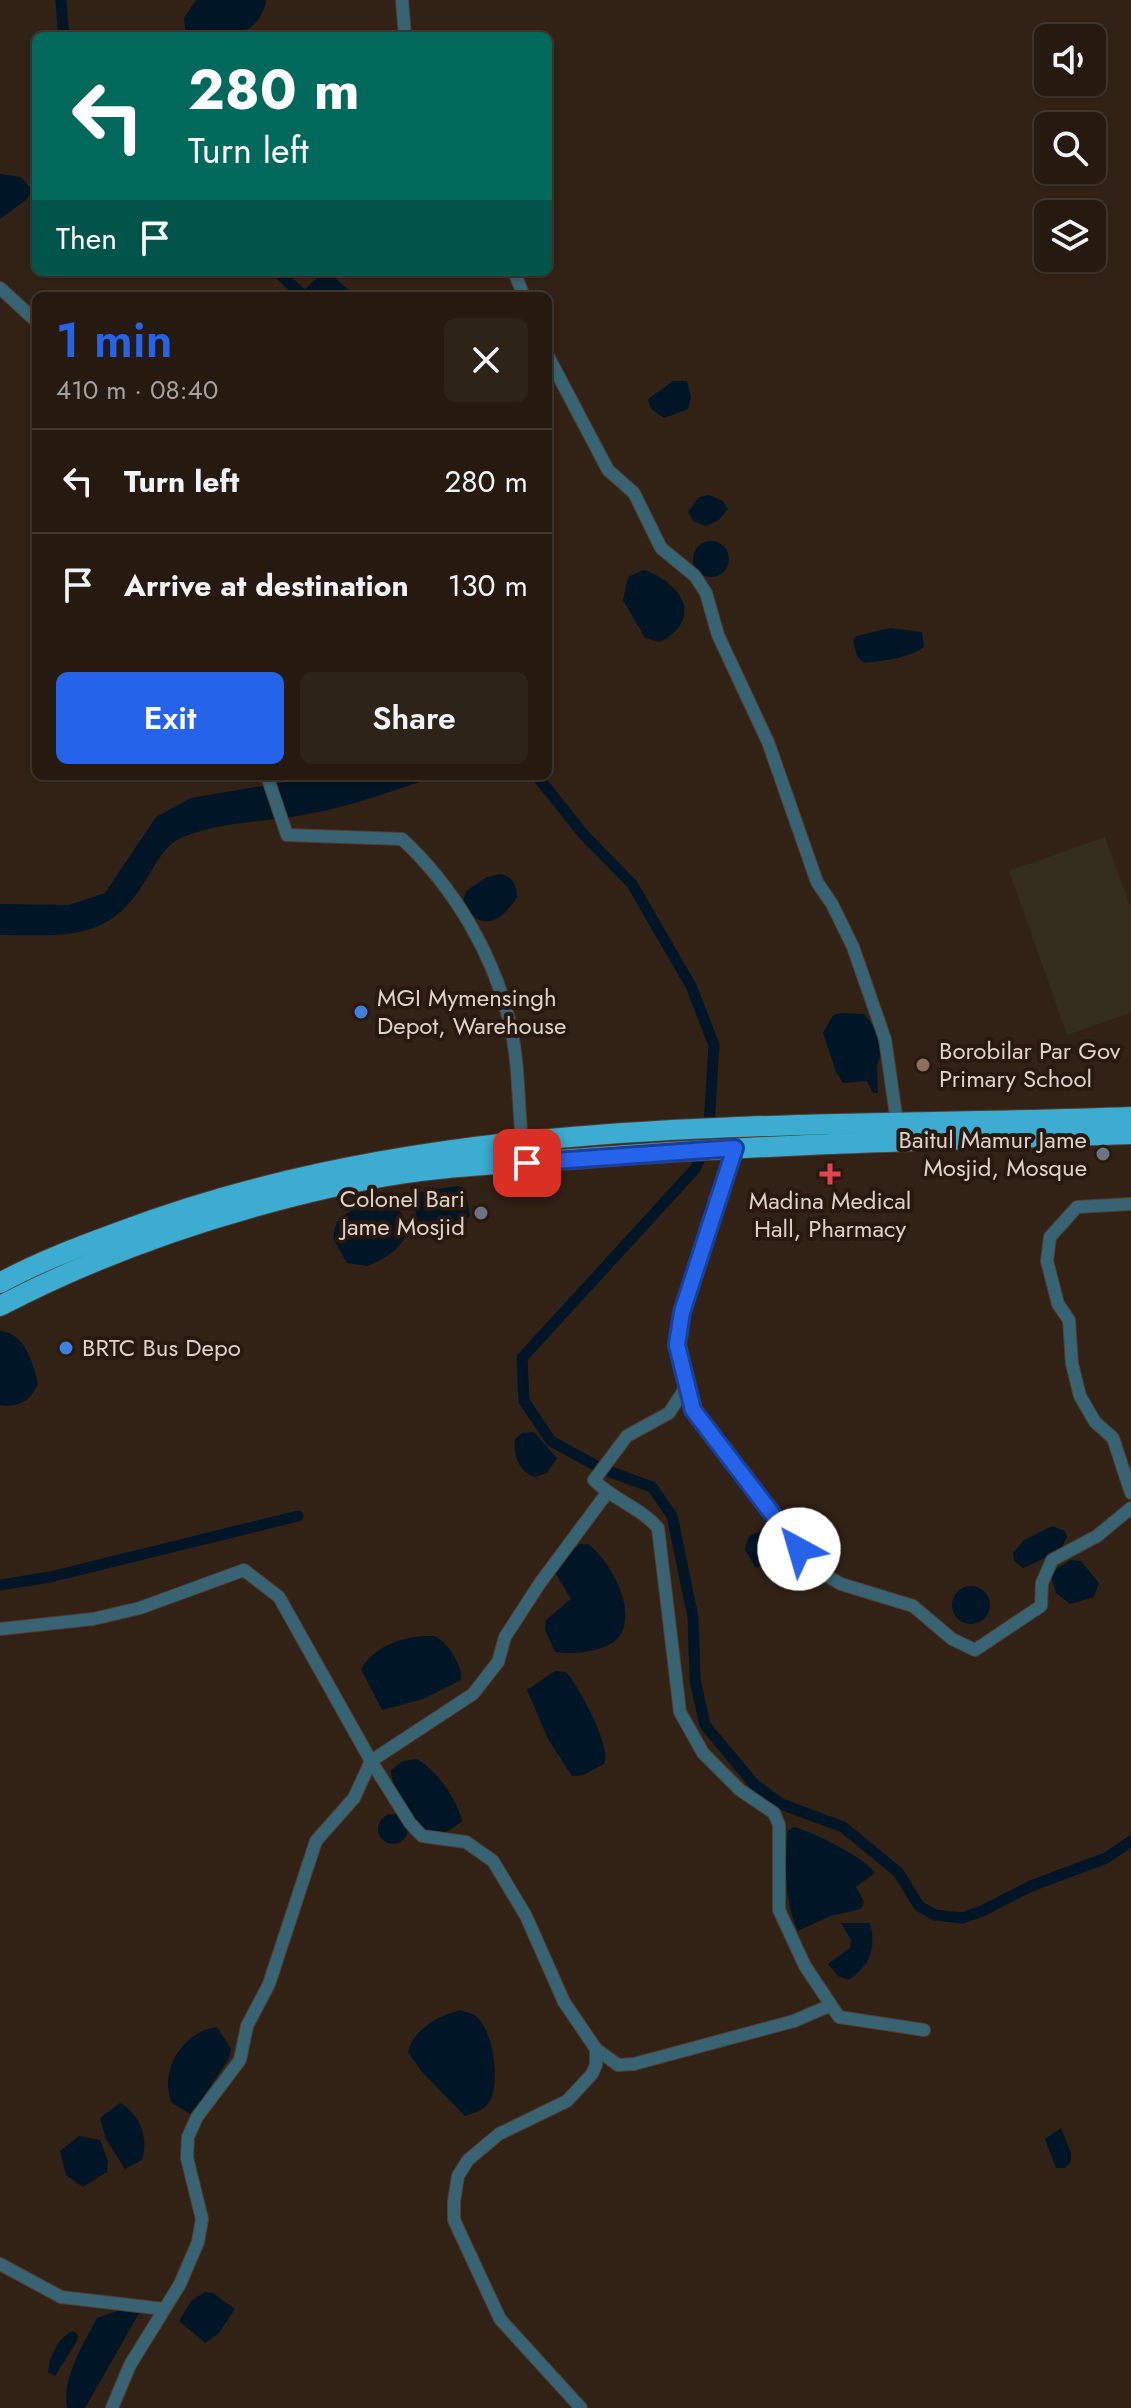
<!DOCTYPE html>
<html lang="en">
<head>
<meta charset="utf-8">
<style>
	body { margin:0; font-family:Jost,sans-serif; background:#2e2319; color:#f1f3f6; height:100vh; display:flex; flex-direction:column; font-size:30px; white-space:nowrap }
	* { box-sizing:border-box; margin:0 }
	p { font-size:26px; color:#a4a19f }
	.icon { flex:none; width:44px; height:44px; fill:none; stroke:currentColor; stroke-width:2; stroke-linecap:round; stroke-linejoin:round }
	.map { position:relative; flex:1; overflow:hidden }
	.panel { position:absolute; left:32px; top:292px; width:520px; height:488px; display:flex; flex-direction:column; background:#261a10; border-radius:12px; box-shadow:0 2px 6px #0004,0 0 0 2px #423830 }
	.panel>* { flex:none }
	.hud { position:absolute; left:32px; top:32px; width:520px; height:244px; border-radius:12px; box-shadow:0 2px 6px #0004,0 0 0 2px #423830; background:#00695c; color:#fff; overflow:hidden }
	.tools { position:absolute; left:1034px; top:24px; display:grid; gap:16px }
	.tools a { display:grid; place-items:center; width:72px; height:72px; border-radius:12px; background:#261a10; box-shadow:0 2px 6px #0004,0 0 0 2px #423830; font-size:40px }
	.pin { position:absolute; display:grid; place-items:center; width:68px; height:68px; color:#fff; margin:-34px; border-radius:16px; box-shadow:0 4px 12px #0006 }
	.me { position:absolute; width:88px; margin:-44px; rotate:321deg; stroke-linejoin:round; filter:drop-shadow(0 0 6px #0008) }
	.turn { display:flex; align-items:center; gap:28px; height:168px; padding:0 24px; font-size:36px }
	.turn .icon { width:104px; height:104px; stroke-width:2.5 }
	.turn b { display:block; font-size:56px; line-height:68px }
	.then { display:flex; align-items:center; height:76px; padding:0 24px; background:#0003; gap:16px; font-size:30px }
	.round { display:grid; place-items:center; flex:none; width:84px; height:84px; border-radius:12px; background:#2e2319 }
	.summary { display:flex; align-items:center; justify-content:space-between; height:136px; padding:0 24px }
	h1 { font-size:48px; font-weight:600; line-height:60px; color:#2563eb }
	.action { display:flex; gap:16px; margin-top:auto; padding:16px 24px }
	.action a { flex:1; height:92px; border-radius:12px; background:#2563eb; color:#fff; font-size:32px; font-weight:600; line-height:92px; text-align:center }
	.action a+a { background:#2e2319; color:#f1f3f6 }
	ul { padding:0; list-style:none }
	li { display:flex; align-items:center; gap:24px; height:104px; padding:0 24px; border-top:2px solid #423830 }
	li div { flex:1 }
	li b { display:block; font-size:30px }
	li em { font-style:normal }
	.map>svg:first-child { display:block }
	.industrial { fill:#342c1c }
	.water { fill:#001525 }
	.lines { fill:none; stroke-linecap:round; stroke-linejoin:round }
	.canal { stroke:#001525; stroke-width:11 }
	.minor-casing { stroke:#4e3e33; stroke-width:14 }
	.trunk-casing { stroke:#4e3e33; stroke-width:22 }
	.minor { stroke:#386373; stroke-width:12 }
	.trunk { stroke:#3cacd0; stroke-width:20 }
	.route-casing { stroke:#184099; stroke-width:20 }
	.route { stroke:#2563eb; stroke-width:14 }
	.shop-dot { fill:#3f7fe0; stroke:#28180d; stroke-width:3 }
	.education-dot { fill:#8d6e63; stroke:#28180d; stroke-width:3 }
	.worship-dot { fill:#6b7280; stroke:#28180d; stroke-width:3 }
	.health-dot { fill:#e0444e; stroke:#28180d; stroke-width:3 }
	.labels { text-anchor:middle; stroke-width:8; stroke-linejoin:round; paint-order:stroke }
	.poi-label { font-size:24px; fill:#ded3cb; stroke:#28180d; text-anchor:start }
</style>
</head>
<body>
<div class="map">
<svg width="1131" height="2408" viewBox="0 0 1131 2408">
	<rect width="100%" height="100%" fill="#322216"/>
	<path class="industrial" d="M1105,837L1131,909V1013L1067,1035L1009,871Z"/>
	<g class="water">
		<path d="M196,0H266V2C256,42 220,36 186,36L184,18Z"/>
		<path d="M0,174L21,177L32,190L27,199L0,219Z"/>
		<path d="M324,272H328L356,296H297Z"/>
		<path d="M673,381H687L691,397L688,409L664,418L651,409L648,399Z"/>
		<path d="M709,495L723,501L728,509L718,521L706,526L693,521L688,512L699,497Z"/>
		<circle cx="711" cy="559" r="18"/>
		<path d="M644,570C681,583 705,618 660,642L645,638L623,600L628,577Z"/>
		<path d="M890,628L922,632L924,647C910,658 882,661 865,663L857,657L853,640L857,636Z"/>
		<path d="M296,776H437C395,790 352,806 308,814C270,822 210,822 177,840C163,848 153,869 144,883C107,943 62,935 0,935V904L69,905L105,893L156,817L191,798L285,782Z"/>
		<path d="M500,874C513,877 516,884 517,897C500,924 480,933 463,902L466,891L487,877Z"/>
		<path d="M840,1013L864,1014L878,1032L882,1053L877,1065L878,1093H873L867,1081L843,1083L836,1072L823,1033L833,1015Z"/>
		<path d="M457,1186L465,1189L470,1216L455,1228L423,1232L416,1219L415,1196L421,1192Z"/>
		<path d="M390,1202C426,1229 397,1255 367,1266L347,1263L334,1240C330,1210 366,1205 390,1202Z"/>
		<path d="M0,1331C25,1333 33,1363 38,1384C30,1401 19,1408 0,1405Z"/>
		<path d="M534,1432L557,1458L547,1473L535,1477C519,1472 513,1455 515,1439L522,1433Z"/>
		<path d="M1052,1526L1065,1531L1067,1537L1060,1551L1023,1568L1014,1561L1013,1553L1024,1540Z"/>
		<path d="M764,1529L773,1531L782,1545L773,1560L756,1568L745,1550L748,1537Z"/>
		<path d="M579,1544H588C609,1560 635,1605 622,1632C613,1652 574,1655 555,1652L545,1630L546,1620L571,1599L555,1572Z"/>
		<path d="M1071,1560L1081,1561L1099,1583L1094,1597L1070,1604L1056,1593L1050,1573Z"/>
		<circle cx="971" cy="1605" r="19"/>
		<path d="M434,1636C448,1642 462,1664 461,1680L423,1699L382,1710L361,1669C375,1644 408,1635 434,1636Z"/>
		<path d="M555,1671L566,1672C579,1687 612,1747 604,1764L583,1775L572,1776L548,1739L527,1690Z"/>
		<path d="M417,1759C437,1771 457,1799 462,1821C454,1827 444,1836 432,1834C411,1830 391,1788 391,1770L403,1761Z"/>
		<circle cx="393" cy="1829" r="15"/>
		<path d="M794,1827C809,1830 868,1859 875,1873L856,1887L864,1902L861,1909L830,1916L798,1931C784,1900 785,1863 788,1831Z"/>
		<path d="M841,1923H870C877,1948 870,1965 849,1980L838,1976L828,1964L850,1948L851,1940Z"/>
		<path d="M460,2010C465,2012 473,2013 477,2017C494,2032 502,2088 487,2105C482,2111 473,2113 465,2116L422,2072L408,2052C413,2029 438,2016 460,2010Z"/>
		<path d="M217,2027L231,2049L229,2058L192,2115L172,2103C158,2071 183,2031 217,2027Z"/>
		<path d="M120,2103C140,2114 149,2138 142,2160L125,2169L106,2139L100,2118Z"/>
		<path d="M1061,2128L1071,2153V2162L1065,2168H1056L1045,2139Z"/>
		<path d="M79,2136L100,2140L108,2161L107,2172L83,2187L66,2175L60,2151Z"/>
		<path d="M205,2292L213,2293L235,2309L219,2333L205,2343L179,2321L191,2301Z"/>
		<path d="M142,2308L85,2408H67C62,2377 83,2345 97,2318L120,2310Z"/>
		<path d="M73,2331L78,2335L77,2341L55,2376L48,2372C49,2357 58,2337 73,2331Z"/>
	</g>
	<g class="lines">
		<g class="canal">
			<path d="M61,0L63,30L68,36"/>
			<path d="M277,272L304,296"/>
			<path d="M537,776L584,835L632,884L691,986L714,1045L708,1141L695,1169L522,1358L524,1401L551,1441L602,1469L652,1487L672,1516L693,1617L695,1680L705,1725L754,1784L781,1804L843,1827L898,1872L919,1906L935,1915L962,1918L982,1911L1031,1886L1106,1858L1131,1841"/>
			<path d="M0,1585L50,1577L298,1516"/>
		</g>
		<defs>
			<g id="minor">
				<path d="M402,0L405,36"/>
				<path d="M514,272L524,296"/>
				<path d="M0,288L36,321"/>
				<path d="M548,356L608,470L634,493L661,548L695,576L706,593L718,635L768,742L817,882L832,904L853,947L885,1039L897,1122"/>
				<path d="M267,776L287,835L402,839C454,887 494,955 510,1024C519,1062 518,1103 522,1141"/>
				<path d="M735,1148L682,1312L677,1345L693,1410L781,1528L817,1570L841,1584L913,1606L952,1639L975,1650L1041,1606L1042,1583L1052,1560L1097,1536L1131,1508"/>
				<path d="M1131,1204L1077,1207L1050,1237L1047,1261L1058,1304L1069,1320L1072,1364L1080,1396L1095,1422L1113,1438L1131,1493"/>
				<path d="M686,1387L669,1413L627,1436L594,1480C613,1500 640,1507 658,1528L680,1712L703,1753L740,1790L774,1813L779,1825V1910L805,1966L839,2017L924,2030"/>
				<path d="M0,1629L93,1619L140,1608L244,1570L279,1597L371,1761L354,1798L316,1841L269,1984L247,2026L240,2060L197,2117L188,2137L187,2158L202,2219L198,2242L180,2284L130,2365L112,2408"/>
				<path d="M596,2049L618,2065L634,2064L794,2021L831,2005"/>
				<path d="M0,2264L61,2297L164,2309"/>
				<path d="M581,2408L500,2319L454,2220V2201L458,2176L468,2160L499,2134L567,2101L592,2074L596,2065V2049L564,2002L526,1916L493,1861L466,1842L422,1836L410,1823L371,1761L473,1694L498,1662L505,1637L540,1583L607,1493"/>
			</g>
			<g id="trunk">
				<path d="M0,1283C38,1262 81,1246 122,1231C444,1109 793,1130 1131,1117"/>
				<path d="M0,1306C115,1246 239,1206 365,1180C437,1165 514,1164 587,1158C768,1144 950,1140 1131,1134"/>
			</g>
		</defs>
		<use href="#minor" class="minor-casing"/>
		<use href="#trunk" class="trunk-casing"/>
		<use href="#minor" class="minor"/>
		<use href="#trunk" class="trunk"/>
	</g>
	<g class="lines">
		<defs>
			<path id="route" d="M527,1163L735,1148L682,1312L677,1345L693,1410L799,1549"/>
		</defs>
		<use href="#route" class="route-casing"/>
		<use href="#route" class="route"/>
	</g>
	<g class="shop-dot">
		<circle cx="361" cy="1012" r="8"/>
		<circle cx="66" cy="1348" r="8"/>
	</g>
	<circle class="education-dot" cx="923" cy="1065" r="8"/>
	<g class="worship-dot">
		<circle cx="1103" cy="1154" r="8"/>
		<circle cx="481" cy="1213" r="8"/>
	</g>
	<path class="health-dot" d="M826 1162h8v8h8v8h-8v8h-8v-8h-8v-8h8z"/>
	<g class="labels">
		<g class="poi-label">
			<text x="377" y="1006">MGI Mymensingh<tspan x="377" dy="28">Depot, Warehouse</tspan></text>
			<text x="939" y="1059">Borobilar Par Gov<tspan x="939" dy="28">Primary School</tspan></text>
			<text x="1087" y="1148" text-anchor="end">Baitul Mamur Jame<tspan x="1087" dy="28">Mosjid, Mosque</tspan></text>
			<text x="465" y="1207" text-anchor="end">Colonel Bari<tspan x="465" dy="28">Jame Mosjid</tspan></text>
			<text x="830" y="1209" text-anchor="middle">Madina Medical<tspan x="830" dy="28">Hall, Pharmacy</tspan></text>
			<text x="82" y="1356">BRTC Bus Depo</text>
		</g>
	</g>
</svg>
<div class="tools">
<a><svg class="icon" aria-label="sound" viewBox="0 0 24 24"><path d="M4 9h4l5-4v14l-5-4H4zM17 9q2 3 0 6"/></svg></a>
<a><svg class="icon" aria-label="search" viewBox="0 0 24 24"><circle cx="10" cy="10" r="6"/><path d="M15 15l6 6"/></svg></a>
<a><svg class="icon" aria-label="layers" viewBox="0 0 24 24"><path d="M12 4l9 5-9 5-9-5zM3 14l9 5 9-5"/></svg></a>
</div>
<div class="pin" style="left:527px;top:1163px;background:#d93025"><svg class="icon" aria-label="arrive" viewBox="0 0 24 24"><path d="M6 21V4h12l-3 4 3 4H6"/></svg></div>
<svg class="me" style="left:799px;top:1549px" viewBox="-20 -20 40 40"><circle r="19" fill="#fff"/><path d="M0-13L10 11 0 6-10 11z" fill="#2563eb"/></svg>
<div class="hud">
<div class="turn"><svg class="icon" aria-label="left" viewBox="0 0 24 24"><path d="M17 20v-9H6M10 6l-5 5 5 5"/></svg><div><b>280 m</b>Turn left</div></div>
<div class="then">Then<svg class="icon" aria-label="arrive" viewBox="0 0 24 24"><path d="M6 21V4h12l-3 4 3 4H6"/></svg></div>
</div>
<section class="panel">
<div class="summary"><div><h1>1 min</h1><p>410 m · 08:40</p></div><a class="round"><svg class="icon" aria-label="close" viewBox="0 0 24 24"><path d="M6 6l12 12M18 6L6 18"/></svg></a></div>
<ul>
<li><svg class="icon" aria-label="left" viewBox="0 0 24 24"><path d="M17 20v-9H6M10 6l-5 5 5 5"/></svg><div><b>Turn left</b></div><em>280 m</em></li>
<li><svg class="icon" aria-label="arrive" viewBox="0 0 24 24"><path d="M6 21V4h12l-3 4 3 4H6"/></svg><div><b>Arrive at destination</b></div><em>130 m</em></li>
</ul>
<div class="action"><a>Exit</a><a>Share</a></div>
</section>
</div>
</body>
</html>
